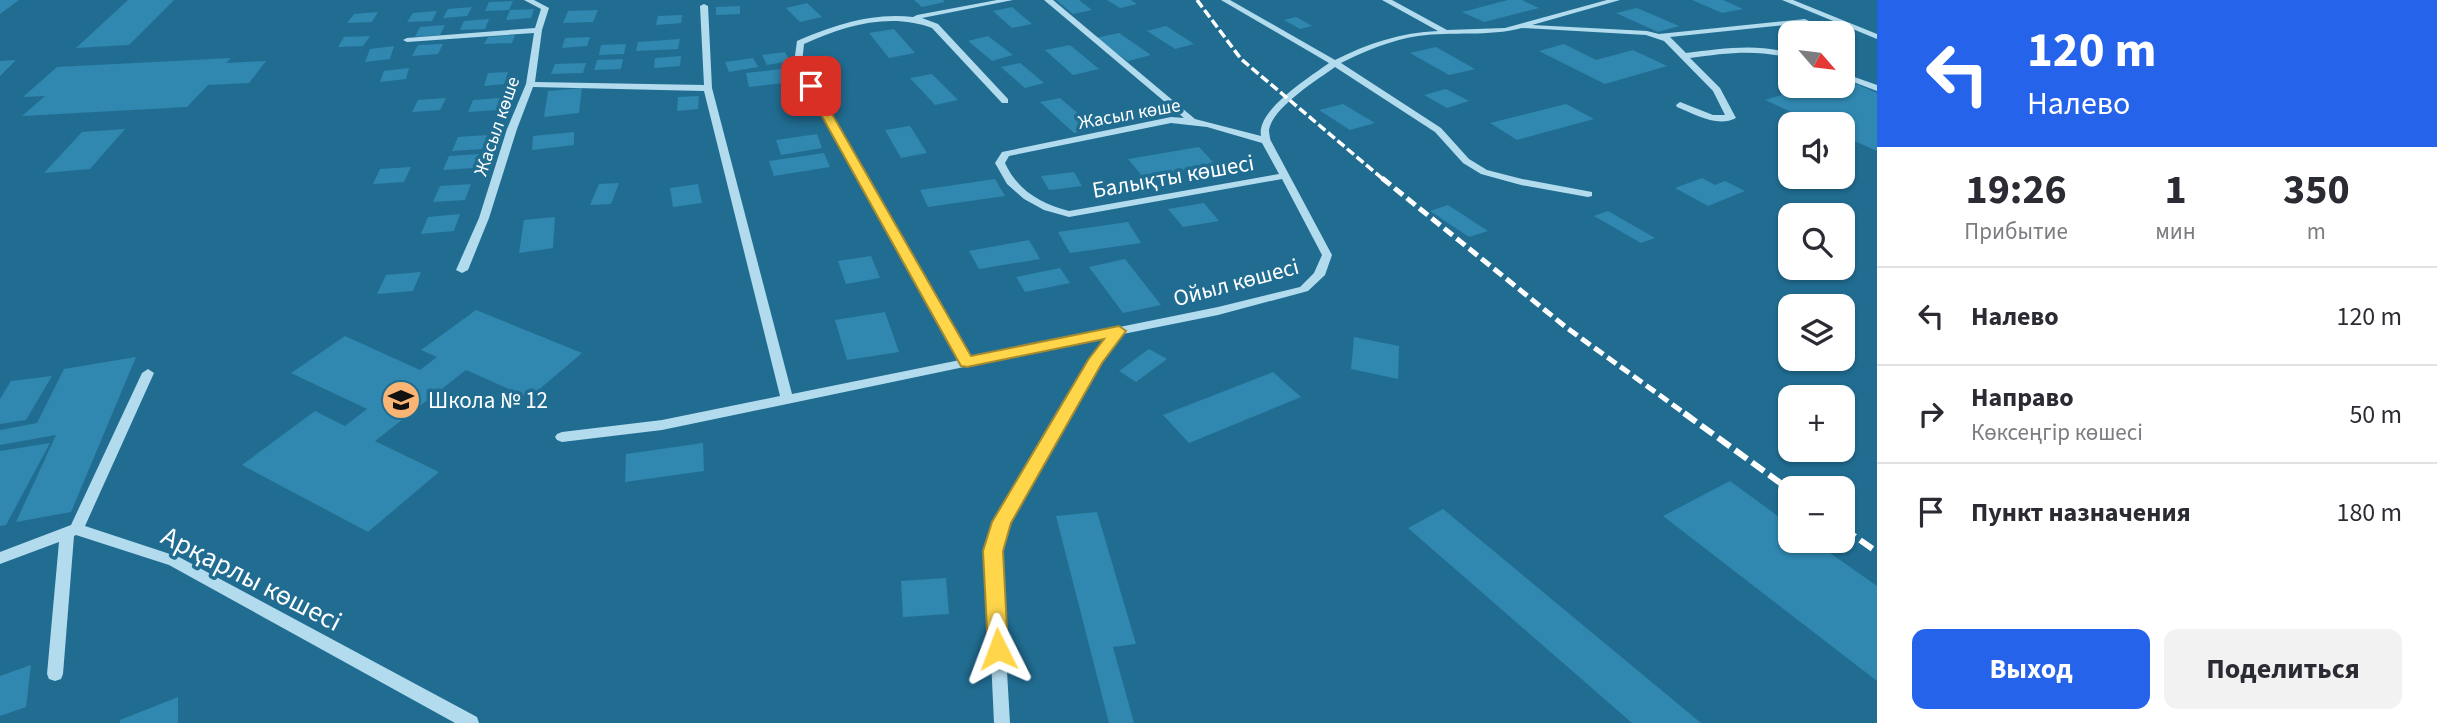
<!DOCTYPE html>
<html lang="ru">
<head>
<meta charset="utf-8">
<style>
	body { margin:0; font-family:"Source Sans 3",sans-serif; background:#f2f2f3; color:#2b2b33; height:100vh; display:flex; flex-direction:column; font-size:26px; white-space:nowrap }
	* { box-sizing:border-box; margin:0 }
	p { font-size:23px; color:#7c7c81 }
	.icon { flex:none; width:38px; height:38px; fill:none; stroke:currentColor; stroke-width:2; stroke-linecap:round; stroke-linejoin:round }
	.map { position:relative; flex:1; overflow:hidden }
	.sheet { display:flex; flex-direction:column; background:#fff; width:560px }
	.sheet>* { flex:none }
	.guide { background:#2563eb; color:#fff; overflow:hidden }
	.needle { width:46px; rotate:118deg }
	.buttons { position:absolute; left:1778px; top:21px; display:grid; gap:14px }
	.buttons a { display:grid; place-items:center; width:77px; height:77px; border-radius:14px; background:#fff; box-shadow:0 2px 5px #0004; font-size:35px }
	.pin { position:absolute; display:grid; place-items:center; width:60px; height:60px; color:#fff; margin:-30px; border-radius:14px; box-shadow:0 4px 10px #0006 }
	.me { position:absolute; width:77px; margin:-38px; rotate:357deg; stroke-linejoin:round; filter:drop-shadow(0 0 5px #0008) }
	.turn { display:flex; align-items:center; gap:24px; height:147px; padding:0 35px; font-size:32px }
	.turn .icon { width:91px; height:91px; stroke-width:2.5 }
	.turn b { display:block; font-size:49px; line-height:60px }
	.eta { display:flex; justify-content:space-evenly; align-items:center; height:119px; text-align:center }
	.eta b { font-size:42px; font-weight:700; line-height:49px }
	.action { display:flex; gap:14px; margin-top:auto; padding:14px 35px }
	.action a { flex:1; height:80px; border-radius:14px; background:#2563eb; color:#fff; font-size:28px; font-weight:700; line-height:80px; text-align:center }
	.action a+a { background:#f2f2f3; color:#2b2b33 }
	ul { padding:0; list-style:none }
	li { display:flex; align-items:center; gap:21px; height:98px; padding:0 35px; border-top:2px solid #e1e1e2 }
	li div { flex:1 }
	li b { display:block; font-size:26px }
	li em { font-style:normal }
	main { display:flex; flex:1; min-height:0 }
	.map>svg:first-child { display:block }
	.building { fill:#3087af }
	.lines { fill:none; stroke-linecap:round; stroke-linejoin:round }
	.minor { fill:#b2dbed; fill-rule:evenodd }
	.rail-far2 { stroke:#fff; stroke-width:3.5; stroke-dasharray:9 3.5; stroke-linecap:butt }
	.rail-far1 { stroke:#fff; stroke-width:5; stroke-dasharray:11 5; stroke-linecap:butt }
	.rail { stroke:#fff; stroke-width:6; stroke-dasharray:15 6; stroke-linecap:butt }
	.route { fill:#ffd54a; stroke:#a68a30; stroke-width:2 }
	.labels { text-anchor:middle; stroke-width:7; stroke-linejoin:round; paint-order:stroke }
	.far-street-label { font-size:19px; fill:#fff; stroke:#216d92 }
	.street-label { font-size:23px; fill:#fff; stroke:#216d92 }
	.poi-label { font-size:23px; fill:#fff; stroke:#216d92; text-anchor:start }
	.near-street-label { font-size:28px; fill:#fff; stroke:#216d92 }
</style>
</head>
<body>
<main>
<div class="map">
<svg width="1877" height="723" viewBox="0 0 1877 723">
	<rect width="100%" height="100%" fill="#216d92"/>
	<g class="building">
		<path d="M0,0H19L0,14Z"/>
		<path d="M128,0H174L129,45L76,48Z"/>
		<path d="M914,0H943L945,2L922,7Z"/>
		<path d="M1056,0H1079L1092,10L1073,14Z"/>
		<path d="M1107,0H1131L1137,4L1120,8Z"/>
		<path d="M1508,0H1522L1539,8L1484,22L1462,12Z"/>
		<path d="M1692,0H1723L1743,9L1722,13Z"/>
		<path d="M513,1L509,10L485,11L489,2Z"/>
		<path d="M807,3L822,17L800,22L786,8Z"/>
		<path d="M740,6V14L716,15V7Z"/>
		<path d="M472,7L467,16L443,18L448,9Z"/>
		<path d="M1012,7L1032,24L1012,28L993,11Z"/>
		<path d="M1637,8L1679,26L1658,32L1616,13Z"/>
		<path d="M534,9L531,18L506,20L510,10Z"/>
		<path d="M598,10L593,22L563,23L568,11Z"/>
		<path d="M437,11L432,21L407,22L413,13Z"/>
		<path d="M378,12L372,22L347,23L354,14Z"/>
		<path d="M682,15L681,23L656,25L658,16Z"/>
		<path d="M1296,17L1312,26L1300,29L1284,20Z"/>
		<path d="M489,19L485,29L460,30L464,21Z"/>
		<path d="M445,25L440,35L415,37L420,27Z"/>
		<path d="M1166,26L1194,44L1175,49L1147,31Z"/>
		<path d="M894,29L915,53L889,58L869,33Z"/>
		<path d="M1119,33L1151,55L1128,61L1095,38Z"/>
		<path d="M515,35L512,43L484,44L488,37Z"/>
		<path d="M370,36L363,46L338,47L344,37Z"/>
		<path d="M988,36L1013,55L992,61L968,41Z"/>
		<path d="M590,37L587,46L562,48L565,38Z"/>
		<path d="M680,39L678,49L636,51L638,42Z"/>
		<path d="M443,44L438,54L412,56L418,45Z"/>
		<path d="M626,44L624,54L599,55L601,45Z"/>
		<path d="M1564,44L1596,60L1633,50L1667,66L1605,84L1539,51Z"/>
		<path d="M1070,45L1099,69L1073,75L1045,50Z"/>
		<path d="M394,46L390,59L365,62L370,49Z"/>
		<path d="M1436,47L1475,69L1449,75L1410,53Z"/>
		<path d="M785,52L790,61L767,65L762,55Z"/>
		<path d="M681,56L680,66L654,68L655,58Z"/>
		<path d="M231,58L226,63L266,61L249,83L208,85L187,107L22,116L45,96L23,97L57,67Z"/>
		<path d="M753,58L758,67L729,72L725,62Z"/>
		<path d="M623,59L621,69L594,70L597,60Z"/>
		<path d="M16,60L0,76V61Z"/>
		<path d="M586,63L583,73L551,74L555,64Z"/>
		<path d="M1020,63L1044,83L1025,88L1001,67Z"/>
		<path d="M409,68L406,79L380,82L384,71Z"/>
		<path d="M790,68L794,82L749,87L746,73Z"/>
		<path d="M508,72L504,84L484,86L488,73Z"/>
		<path d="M932,74L958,100L935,105L910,78Z"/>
		<path d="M1843,78L1877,93V151L1843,136V124H1818L1765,100L1811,86H1843Z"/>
		<path d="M582,88L579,113L544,117L548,91Z"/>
		<path d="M1446,89L1469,101L1447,108L1424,95Z"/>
		<path d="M699,96L698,109L677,111L678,97Z"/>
		<path d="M446,98L440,110L412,112L418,100Z"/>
		<path d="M500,98L496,110L468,112L473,100Z"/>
		<path d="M1060,98L1095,128L1074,133L1040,102Z"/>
		<path d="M1343,104L1375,123L1350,130L1319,110Z"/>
		<path d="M1566,104L1594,119L1517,140L1490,123Z"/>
		<path d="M910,126L927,153L901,158L885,130Z"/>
		<path d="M125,129L90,169L44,173L82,132Z"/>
		<path d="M574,132V145L532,150L533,136Z"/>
		<path d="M817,134L822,148L781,155L776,140Z"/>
		<path d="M487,135L482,149L452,151L458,137Z"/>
		<path d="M1199,147L1215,164L1143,177L1128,159Z"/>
		<path d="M824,153L830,167L774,176L769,161Z"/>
		<path d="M479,154L474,168L443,170L449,156Z"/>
		<path d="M411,167L404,182L373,184L380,169Z"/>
		<path d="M1074,172L1082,186L1049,190L1041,176Z"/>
		<path d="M1702,178L1715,185L1725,181L1745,191L1708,206L1675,188Z"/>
		<path d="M995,179L1005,196L928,207L920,190Z"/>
		<path d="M619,183L611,204L590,205L599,184Z"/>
		<path d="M471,184L465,200L433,202L440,186Z"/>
		<path d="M698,184L702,203L673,207L670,188Z"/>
		<path d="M1204,203L1219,221L1183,227L1168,209Z"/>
		<path d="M1448,205L1488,231L1469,237L1430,211Z"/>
		<path d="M1608,211L1655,238L1641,243L1594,216Z"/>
		<path d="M460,214L454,231L421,234L428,217Z"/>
		<path d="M555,217L553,248L519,253L524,220Z"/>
		<path d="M1128,222L1141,243L1070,253L1058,232Z"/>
		<path d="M1029,240L1040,259L979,269L969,251Z"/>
		<path d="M871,256L880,278L846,284L838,261Z"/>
		<path d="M1125,259L1161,305L1123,313L1089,267Z"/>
		<path d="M1060,268L1070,283L1025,292L1016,277Z"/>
		<path d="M421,272L413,291L377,294L386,275Z"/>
		<path d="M476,310L582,353L529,398L466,370L375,441L439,472L368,532L242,465L315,411L345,426L367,409L291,373L345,336L420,370L437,357L421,350Z"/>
		<path d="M885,312L899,352L847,360L835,320Z"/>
		<path d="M1354,337L1399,346L1398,379L1351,369Z"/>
		<path d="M1149,349L1167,359L1136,382L1119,371Z"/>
		<path d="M136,357L71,512L16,522L56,435L0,445V430L37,423L64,369Z"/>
		<path d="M1273,372L1301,397L1189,443L1163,415Z"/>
		<path d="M52,376L26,420L0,424V399L11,381Z"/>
		<path d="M50,443L6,525L0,526V451Z"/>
		<path d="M703,443L704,471L625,482L626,454Z"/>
		<path d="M1730,481L1790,525V541H1813L1877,586V681L1663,516Z"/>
		<path d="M1443,509L1701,723H1632L1408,528Z"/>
		<path d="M1097,512L1136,644L1113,647L1134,723H1109L1056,516Z"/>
		<path d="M946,578L949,614L903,617L901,581Z"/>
		<path d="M31,665L26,707L0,716V676Z"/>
		<path d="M178,697V723H120V720Z"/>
	</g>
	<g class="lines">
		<g class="minor">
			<path d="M524,0H534L549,8L542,30L535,82L704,85L700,6L704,4L708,6L712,88L792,394L960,360L794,63L797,41C833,25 874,12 913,17L917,15L997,0H1013L922,18L938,24L1008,99V103H1002L932,28C890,12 843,26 804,44L802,63L971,357L1218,307L1300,287L1314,273L1322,255L1282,179L1069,217L1044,210L1024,199L1007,184L995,163L1002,152L1171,117L1184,118L1044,0H1053L1195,119L1261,136C1256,110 1310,77 1329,63L1221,0H1230L1335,60C1367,44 1401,32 1438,31L1382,0H1392L1447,30L1505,28L1607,0H1620L1532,25L1647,31L1659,34L1805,19L1809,21L1805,23L1670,37L1686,53C1721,49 1755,43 1790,53V58C1756,49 1725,53 1690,58L1720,88L1736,118C1717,128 1695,114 1677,107L1676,105L1680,102L1713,115H1725L1713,91L1664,41L1646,35L1522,28C1488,37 1453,31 1418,36C1391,40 1365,51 1341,63L1441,128L1469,159L1487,170L1522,179L1592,192V196L1588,197L1521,185L1481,174L1463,163L1435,132L1335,67C1317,80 1273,107 1269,130C1269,131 1270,140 1271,141L1332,255L1325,275L1308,291L1218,315L1123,334L1101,362L1009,523L1000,551L1010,723H994L986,551L997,518L1090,360L1108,337L662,430L562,442L557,440L555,437L557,434L562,432L662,420L780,396L704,91L533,87L517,129L489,218L468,270L462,273L456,270L479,218L507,129L526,84L534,33L407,42L403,40L407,38L535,28L541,9ZM1171,123L1207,127L1262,143L1279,174L1069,211C1041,204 1017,190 1005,163L1009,156L1014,155Z"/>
			<path d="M1782,0H1793L1877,34V39Z"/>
			<path d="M1843,73L1877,85V91L1843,78Z"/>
			<path d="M148,369L154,373L85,526L179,557L477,717L479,723H455L169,565L76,535L74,536L63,674L61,679L55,681L49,679L47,674L59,542L0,564V552L71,525L142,373Z"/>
		</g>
		<path class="rail-far2" d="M1197,0L1241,59L1384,180"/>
		<path class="rail-far1" d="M1382,178L1567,328L1687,415"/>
		<g class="rail">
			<path d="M1684,413L1790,490"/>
			<path d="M1843,528L1877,552"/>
		</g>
	</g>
	<path class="route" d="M811,83L816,86L971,356L1119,326L1126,331L1102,363L1011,523L1003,551L1008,649L1005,656L998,659L991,656L988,649L983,551L992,522L1088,360L1104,339L967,367L961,366L805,86Z"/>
	<defs>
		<symbol id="school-disc" viewBox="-11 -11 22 22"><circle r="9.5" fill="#fab474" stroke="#216d92"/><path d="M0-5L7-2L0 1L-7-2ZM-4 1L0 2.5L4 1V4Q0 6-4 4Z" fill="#111"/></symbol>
	</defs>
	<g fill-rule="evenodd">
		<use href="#school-disc" x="379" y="378" width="44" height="44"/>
	</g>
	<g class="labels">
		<g class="far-street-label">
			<text transform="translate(1129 113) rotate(-10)" y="7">Жасыл көше</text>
			<text transform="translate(496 126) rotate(-71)" y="7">Жасыл көше</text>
		</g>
		<g class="street-label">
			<text transform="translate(1173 176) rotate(-10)" y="8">Балықты көшесі</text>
			<text transform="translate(1236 282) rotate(-15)" y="8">Ойыл көшесі</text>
		</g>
		<g class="poi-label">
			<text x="428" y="408">Школа № 12</text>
		</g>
		<g class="near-street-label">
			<text transform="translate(252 578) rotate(27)" y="10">Арқарлы көшесі</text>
		</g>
	</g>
</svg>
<div class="buttons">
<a><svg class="needle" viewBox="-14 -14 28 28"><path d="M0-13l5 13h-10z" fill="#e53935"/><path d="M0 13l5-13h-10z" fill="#7c7c81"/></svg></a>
<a><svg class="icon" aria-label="sound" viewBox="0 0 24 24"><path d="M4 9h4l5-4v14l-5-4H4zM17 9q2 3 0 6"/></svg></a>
<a><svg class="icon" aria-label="search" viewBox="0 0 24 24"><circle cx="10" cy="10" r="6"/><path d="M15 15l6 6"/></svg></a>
<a><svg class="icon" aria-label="layers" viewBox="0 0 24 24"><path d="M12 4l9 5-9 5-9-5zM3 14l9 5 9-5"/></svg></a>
<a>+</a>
<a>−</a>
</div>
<div class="pin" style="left:811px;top:86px;background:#d93025"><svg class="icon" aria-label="arrive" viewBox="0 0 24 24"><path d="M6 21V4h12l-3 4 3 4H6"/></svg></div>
<svg class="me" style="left:998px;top:649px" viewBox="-20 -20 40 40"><path d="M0-17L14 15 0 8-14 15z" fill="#ffd54a" stroke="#fff" stroke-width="4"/></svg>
</div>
<section class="sheet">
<div class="guide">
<div class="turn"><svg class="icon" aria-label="left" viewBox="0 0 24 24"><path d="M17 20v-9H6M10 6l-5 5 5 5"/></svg><div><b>120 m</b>Налево</div></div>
</div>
<div class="eta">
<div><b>19:26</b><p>Прибытие</p></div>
<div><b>1</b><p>мин</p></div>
<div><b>350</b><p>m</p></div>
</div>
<ul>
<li><svg class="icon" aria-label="left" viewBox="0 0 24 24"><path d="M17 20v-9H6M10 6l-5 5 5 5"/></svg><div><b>Налево</b></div><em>120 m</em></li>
<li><svg class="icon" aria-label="right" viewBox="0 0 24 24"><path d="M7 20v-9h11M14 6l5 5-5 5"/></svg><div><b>Направо</b><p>Көксеңгір көшесі</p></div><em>50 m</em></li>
<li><svg class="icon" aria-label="arrive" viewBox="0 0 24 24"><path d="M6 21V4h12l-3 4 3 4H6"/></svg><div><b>Пункт назначения</b></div><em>180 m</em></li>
</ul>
<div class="action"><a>Выход</a><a>Поделиться</a></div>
</section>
</main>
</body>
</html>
